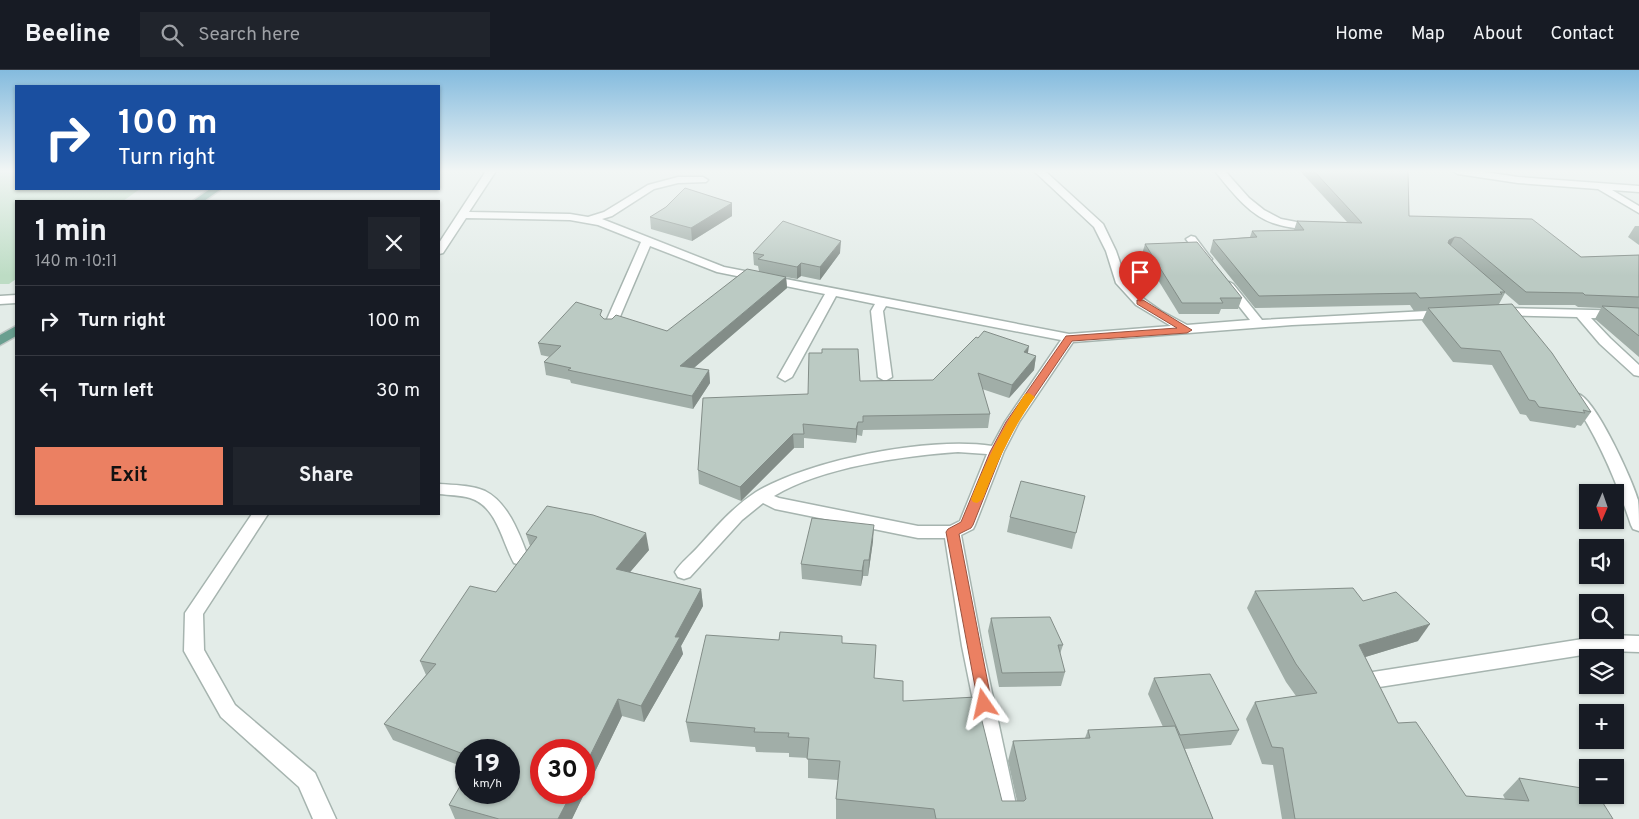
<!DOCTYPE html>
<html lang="en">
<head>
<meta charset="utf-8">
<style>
	body { margin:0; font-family:Overpass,sans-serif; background:#20242c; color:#f1f3f6; height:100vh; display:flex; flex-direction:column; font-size:19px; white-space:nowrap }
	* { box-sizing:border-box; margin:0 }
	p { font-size:16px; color:#9ea1a6 }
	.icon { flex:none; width:28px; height:28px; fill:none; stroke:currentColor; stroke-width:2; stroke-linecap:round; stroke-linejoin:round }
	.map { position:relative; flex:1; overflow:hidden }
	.panel { position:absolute; left:15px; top:130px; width:425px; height:315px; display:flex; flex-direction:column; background:#171b24; border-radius:0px; box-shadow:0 1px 4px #0004 }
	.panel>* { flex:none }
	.banner { position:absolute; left:15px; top:15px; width:425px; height:105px; border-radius:0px; box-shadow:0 1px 4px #0004; background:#1a4fa0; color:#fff; overflow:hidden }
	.needle { width:32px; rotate:182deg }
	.buttons { position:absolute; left:1579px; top:414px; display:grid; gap:10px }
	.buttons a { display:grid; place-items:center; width:45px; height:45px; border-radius:0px; background:#171b24; box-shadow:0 1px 4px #0004; font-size:25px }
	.speed { position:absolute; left:455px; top:669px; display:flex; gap:10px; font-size:25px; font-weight:700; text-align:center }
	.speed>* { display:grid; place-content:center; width:65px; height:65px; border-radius:50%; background:#171b24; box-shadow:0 1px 4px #0004; line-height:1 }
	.speed small { font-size:12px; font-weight:400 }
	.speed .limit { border:8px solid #d22; background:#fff; color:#111 }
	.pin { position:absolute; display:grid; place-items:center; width:42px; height:42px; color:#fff; margin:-51px -21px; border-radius:50% 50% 50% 0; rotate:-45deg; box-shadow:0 0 5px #0007 }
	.pin .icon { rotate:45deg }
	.me { position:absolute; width:55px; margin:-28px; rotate:349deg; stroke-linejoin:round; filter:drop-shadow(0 0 4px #0008) }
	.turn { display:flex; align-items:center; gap:18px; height:105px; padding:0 20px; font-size:22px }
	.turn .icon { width:65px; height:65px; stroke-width:2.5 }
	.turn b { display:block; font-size:35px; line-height:42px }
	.round { display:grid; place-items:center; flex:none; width:52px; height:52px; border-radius:0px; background:#20242c }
	.overview { display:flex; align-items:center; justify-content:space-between; height:85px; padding:0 20px }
	h1 { font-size:30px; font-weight:700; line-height:38px }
	.cta { display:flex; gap:10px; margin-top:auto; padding:10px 20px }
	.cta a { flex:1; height:58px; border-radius:0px; background:#eb8062; color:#111; font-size:20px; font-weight:700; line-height:58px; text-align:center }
	.cta a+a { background:#20242c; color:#f1f3f6 }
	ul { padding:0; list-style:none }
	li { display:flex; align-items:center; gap:15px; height:70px; padding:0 20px; border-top:1px solid #363941 }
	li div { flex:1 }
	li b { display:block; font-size:19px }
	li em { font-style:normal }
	header { display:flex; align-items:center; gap:30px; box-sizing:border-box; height:70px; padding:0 25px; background:#171b24; border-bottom:1px solid #363941 }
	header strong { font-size:24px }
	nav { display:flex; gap:28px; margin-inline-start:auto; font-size:18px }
	.search { width:350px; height:45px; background:#20242c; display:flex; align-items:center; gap:12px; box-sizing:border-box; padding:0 18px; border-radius:0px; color:#9ea1a6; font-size:19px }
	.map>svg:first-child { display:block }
	.green { fill:#bddcc4 }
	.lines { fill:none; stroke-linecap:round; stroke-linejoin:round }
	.minor-casing { stroke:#a6b4af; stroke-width:3 }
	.primary-casing { stroke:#c1c8c6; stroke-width:3 }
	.minor { fill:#fff; fill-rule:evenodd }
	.primary { fill:#6a9f90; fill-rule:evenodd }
	.wall { fill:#a1aea8 }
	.shaded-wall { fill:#838d88 }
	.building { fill:#bbcac3; stroke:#838d88 }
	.route { fill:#eb8062; stroke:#995340 }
	.slow { fill:#f59e0b }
</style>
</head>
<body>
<header>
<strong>Beeline</strong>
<div class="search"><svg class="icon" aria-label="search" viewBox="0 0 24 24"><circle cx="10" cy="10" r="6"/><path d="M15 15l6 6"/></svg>Search here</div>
<nav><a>Home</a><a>Map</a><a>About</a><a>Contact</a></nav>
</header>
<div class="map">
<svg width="1639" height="749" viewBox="0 0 1639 749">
	<rect width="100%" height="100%" fill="#e3ece8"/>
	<path class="green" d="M0,101H16V119H140L123,131H16V209L9,214H0Z"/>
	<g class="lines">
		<defs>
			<g id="minor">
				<path d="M486,101H496L469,142L570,144L588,147L604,142L648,115L678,107H703L708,110L706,112L678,113L654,119L612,146L602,149L724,197L1069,264L1171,256L1136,235L1116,213L1106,181L1094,157L1034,101H1045L1103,154L1116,181L1126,210L1144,229L1161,241L1187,255L1250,250L1223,216L1229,212L1233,214L1262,250L1445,240L1451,244L1445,248L1292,255L1073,272L1019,352L1004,381L975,455L973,459L961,465L982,576L1019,749H997L962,576L945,468H918L775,439L763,433L742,450L690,507L684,509L678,507L675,502C680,493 691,485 698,477C716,457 733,437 756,422C809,390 930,366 992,376L1005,352L1061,270L886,236L883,241L892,307L885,311L878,307L871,241L875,234L836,226L792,307L785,311L778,307L825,224L717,202L650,176L616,256L614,259H606L604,256L641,172L598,155L570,150L466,148L443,183L439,184V173ZM958,382L987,384L960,451L950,456H918L779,428L774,426C822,397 903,386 958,382Z"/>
				<path d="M1215,101H1225L1249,128L1264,140L1281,149L1312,155L1313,157L1308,160C1296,158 1284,157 1273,153C1249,145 1231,121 1215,101Z"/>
				<path d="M1453,101H1478L1518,107L1639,116V122L1612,120L1639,136V143L1598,119L1518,113L1458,104Z"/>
				<path d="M1191,166L1195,167L1210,187L1212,189L1210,191H1202L1186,169Z"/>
				<path d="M16,225V233L0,234V226Z"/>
				<path d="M1498,238L1639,241V249L1591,248L1610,268L1639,295V306L1634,305L1600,274L1577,247L1494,245L1492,242L1494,239Z"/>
				<path d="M1578,324C1595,328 1633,411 1638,430C1639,439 1639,451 1639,461L1633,459L1631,455C1616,410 1598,367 1571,328Z"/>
				<path d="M439,414C454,415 471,415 485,421C509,433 520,466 529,489L526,493L520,495L514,493C502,472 497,436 470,428C460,425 449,425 439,424Z"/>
				<path d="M252,444H268L203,544L204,580L235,635L315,703L336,749H313L299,717L221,647L184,581L185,543Z"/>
				<path d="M1608,565L1639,566V582L1608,581L1373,618L1366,616L1363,610L1366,604L1373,602Z"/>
			</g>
			<g id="primary">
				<path d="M210,119H221L204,131H193Z"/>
				<path d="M16,256V266L0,275V265Z"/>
			</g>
		</defs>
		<use href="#minor" class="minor-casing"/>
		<use href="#primary" class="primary-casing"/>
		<use href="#minor" class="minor"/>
		<use href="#primary" class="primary"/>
	</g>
	<g class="wall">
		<path d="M1300,101H1408L1409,146L1581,187L1639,185V287L1595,249L1601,238L1578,237L1575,235H1519L1505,223L1499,234L1591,342L1581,356L1577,355L1575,358L1530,351L1526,345L1520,344L1492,295L1453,292L1422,251L1427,240L1414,241L1410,235L1255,238L1210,182L1213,170L1250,167L1252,161L1294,160L1297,151L1347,152Z"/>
		<path d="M732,133V146L692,171L651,159L650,147Z"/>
		<path d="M1635,156H1639V175L1628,167Z"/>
		<path d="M1145,174L1242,228L1238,239H1221L1219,244H1179L1142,184Z"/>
		<path d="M753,183H840L820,210L801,206L797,209L786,207L787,218L694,298L709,300L710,313L693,339L571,313L570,310L546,305L544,292L550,287L541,285L538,273L603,248L604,249L667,261L759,201L758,196L754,195Z"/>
		<path d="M1028,284L1036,286L1034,300L1009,328L982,319L990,344L988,358L863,360L862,366L857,365L856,373L804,368V378H794L741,431L699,414L698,400L808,324L860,311L933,310Z"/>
		<path d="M1085,426L1072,479L1007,462L1010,447Z"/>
		<path d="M526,464L649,480L630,502L701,519L703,536L681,576L683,584L644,652L622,646L572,749H455L449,735L509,680H466V698L393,670L384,654L426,605L420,591L496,522L530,476Z"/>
		<path d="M873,471L868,506H863L861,516L802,509L801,494Z"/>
		<path d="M1255,521L1363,531L1418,571L1365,587L1398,653L1466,726L1505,729L1503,725L1519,708L1613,749H1282L1273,695L1262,694L1246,649L1255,632L1296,626L1286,612L1247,538Z"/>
		<path d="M991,548L1063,575L1060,584L1065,602L1061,616L999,617L988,561Z"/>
		<path d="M779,570L842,573L874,608L903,631L1002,731H1017L1008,691L1013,671L1085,668L1088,660L1163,657L1148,624L1154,608L1239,660L1231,675L1185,679L1213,749H836V729L838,710L808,708V688L789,687V683L756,682L755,677L690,672L686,652Z"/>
	</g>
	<g class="shaded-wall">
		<path d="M732,133V146L692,171L691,158Z"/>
		<path d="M1455,167L1449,178L1443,181L1449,170Z"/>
		<path d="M841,171L840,183L820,210V197Z"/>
		<path d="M801,193V206L797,209V197Z"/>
		<path d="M786,207L787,218L682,308L680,296Z"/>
		<path d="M1029,276L1027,289L1024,282Z"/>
		<path d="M1036,286L1034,300L1009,328L1012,315Z"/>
		<path d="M709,300L710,313L693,339L692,326Z"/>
		<path d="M858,352L857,365L856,373V359Z"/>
		<path d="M793,364L794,378L741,431L740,417Z"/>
		<path d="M874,455L873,471L868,506L869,490Z"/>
		<path d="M646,463L649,480L619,515L616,499Z"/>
		<path d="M864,490L863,506L861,516L862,501Z"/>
		<path d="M701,519L703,536L681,576L683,584L644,652L641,636L675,567Z"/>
		<path d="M1430,554L1418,571L1349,592L1359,575Z"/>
		<path d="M618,629L622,646L572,749H558L572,722H584V698Z"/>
	</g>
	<g class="building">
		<path d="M1314,101H1408L1409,146L1532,149L1581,187L1639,185V227L1585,225L1583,223L1526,222L1461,168L1455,167L1449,170L1448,173L1505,222H1500L1502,224L1420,228L1416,223L1259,226L1213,170L1257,167L1252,161L1304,160L1297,151L1362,153Z"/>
		<path d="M685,118L732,133L691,158L650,147L666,137Z"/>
		<path d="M783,151L841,171L820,197L801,193L797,197L758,189L764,185L753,183Z"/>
		<path d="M1197,172L1242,228H1220L1223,233H1182L1145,174Z"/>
		<path d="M747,199L786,207L680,296L709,300L692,326L568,300L571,298L544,292L561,276L538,273L576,232L602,240L600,245L604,249H612L616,245L667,261Z"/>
		<path d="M1512,234L1552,283L1591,342L1583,340L1585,343L1539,337L1535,331L1529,330L1500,281L1461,278L1428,238Z"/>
		<path d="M1602,236L1639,238V266Z"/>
		<path d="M984,261L1029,276L1024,282L1036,286L1012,315L978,303L990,344L863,346V352H858L856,359L803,354L804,364H793L740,417L698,400L703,328L808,324L809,283H822V279H858L860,311L933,310L976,267L978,268Z"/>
		<path d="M1021,411L1085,426L1076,463L1010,447Z"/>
		<path d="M547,436L593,445L646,463L616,499L701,519L675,567H680L641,636L618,629L584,698V680H541V722H572L558,749H499L449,735L466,706V722H509V680H466V685L384,654L436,594L420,591L470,516L496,522L537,467L526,464Z"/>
		<path d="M812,448L874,455L869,490H864L862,501L801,494Z"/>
		<path d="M1353,518L1363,531L1396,522L1430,554L1359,575L1398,653L1416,652L1466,726L1529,731L1519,708L1588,719V725H1598L1613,749H1295L1283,678L1272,677L1255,632L1317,623L1296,594L1255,521Z"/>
		<path d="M1050,547L1063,575H1058L1065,602L1002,603L991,548Z"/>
		<path d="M780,562L842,566V573L876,575L874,608L903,611V631L976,627L1002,731H1024L1026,729L1013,671L1090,668L1088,660L1175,656L1213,749H936L934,739L836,729L840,691L807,689L809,668L788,667L789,663L754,662L755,658L686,652L706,565L779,570Z"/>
		<path d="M1210,604L1239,660L1180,665L1154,608Z"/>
	</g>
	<linearGradient id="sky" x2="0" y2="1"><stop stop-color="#84bbde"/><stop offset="0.49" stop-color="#f2f6f5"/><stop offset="1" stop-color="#f2f6f5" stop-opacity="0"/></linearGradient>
	<rect width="1639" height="206" fill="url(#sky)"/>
	<path class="route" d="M1137,230H1143L1192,260L1187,263L1072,271L1017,352L1002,382L973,455L971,458L959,464L992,634L990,638L984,640L979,638L946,462L948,459L961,452L990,382L1006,352L1066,266L1177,258L1137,234Z"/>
	<path class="slow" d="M1029,323L1035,327C1012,359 997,392 983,429L977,433L973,432L971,429C986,391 1002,359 1025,324Z"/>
</svg>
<div class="buttons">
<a><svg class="needle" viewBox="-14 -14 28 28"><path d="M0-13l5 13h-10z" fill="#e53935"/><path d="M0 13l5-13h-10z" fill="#9ea1a6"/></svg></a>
<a><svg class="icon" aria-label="sound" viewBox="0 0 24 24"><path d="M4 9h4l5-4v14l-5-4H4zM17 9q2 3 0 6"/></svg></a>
<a><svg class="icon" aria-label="search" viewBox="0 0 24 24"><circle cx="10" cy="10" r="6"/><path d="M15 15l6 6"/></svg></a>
<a><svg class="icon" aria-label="layers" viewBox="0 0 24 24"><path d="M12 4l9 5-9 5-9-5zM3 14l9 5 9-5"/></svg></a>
<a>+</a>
<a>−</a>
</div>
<div class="speed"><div>19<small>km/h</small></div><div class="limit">30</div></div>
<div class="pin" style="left:1140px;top:232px;background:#d93025"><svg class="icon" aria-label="arrive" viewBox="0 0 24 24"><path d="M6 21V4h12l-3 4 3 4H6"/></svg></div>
<svg class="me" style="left:984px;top:634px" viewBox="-20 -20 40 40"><path d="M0-17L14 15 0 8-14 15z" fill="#eb8062" stroke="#fff" stroke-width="4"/></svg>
<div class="banner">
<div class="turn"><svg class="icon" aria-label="right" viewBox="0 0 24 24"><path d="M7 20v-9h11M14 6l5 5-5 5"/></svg><div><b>100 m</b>Turn right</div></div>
</div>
<section class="panel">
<div class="overview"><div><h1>1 min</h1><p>140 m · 10:11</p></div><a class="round"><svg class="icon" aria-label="close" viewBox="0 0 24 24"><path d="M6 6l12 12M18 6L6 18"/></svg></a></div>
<ul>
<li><svg class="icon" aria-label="right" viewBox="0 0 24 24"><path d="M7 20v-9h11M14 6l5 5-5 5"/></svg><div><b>Turn right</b></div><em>100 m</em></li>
<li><svg class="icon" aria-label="left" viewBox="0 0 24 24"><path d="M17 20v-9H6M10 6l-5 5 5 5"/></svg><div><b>Turn left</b></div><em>30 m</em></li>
</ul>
<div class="cta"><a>Exit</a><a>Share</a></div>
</section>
</div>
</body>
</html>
